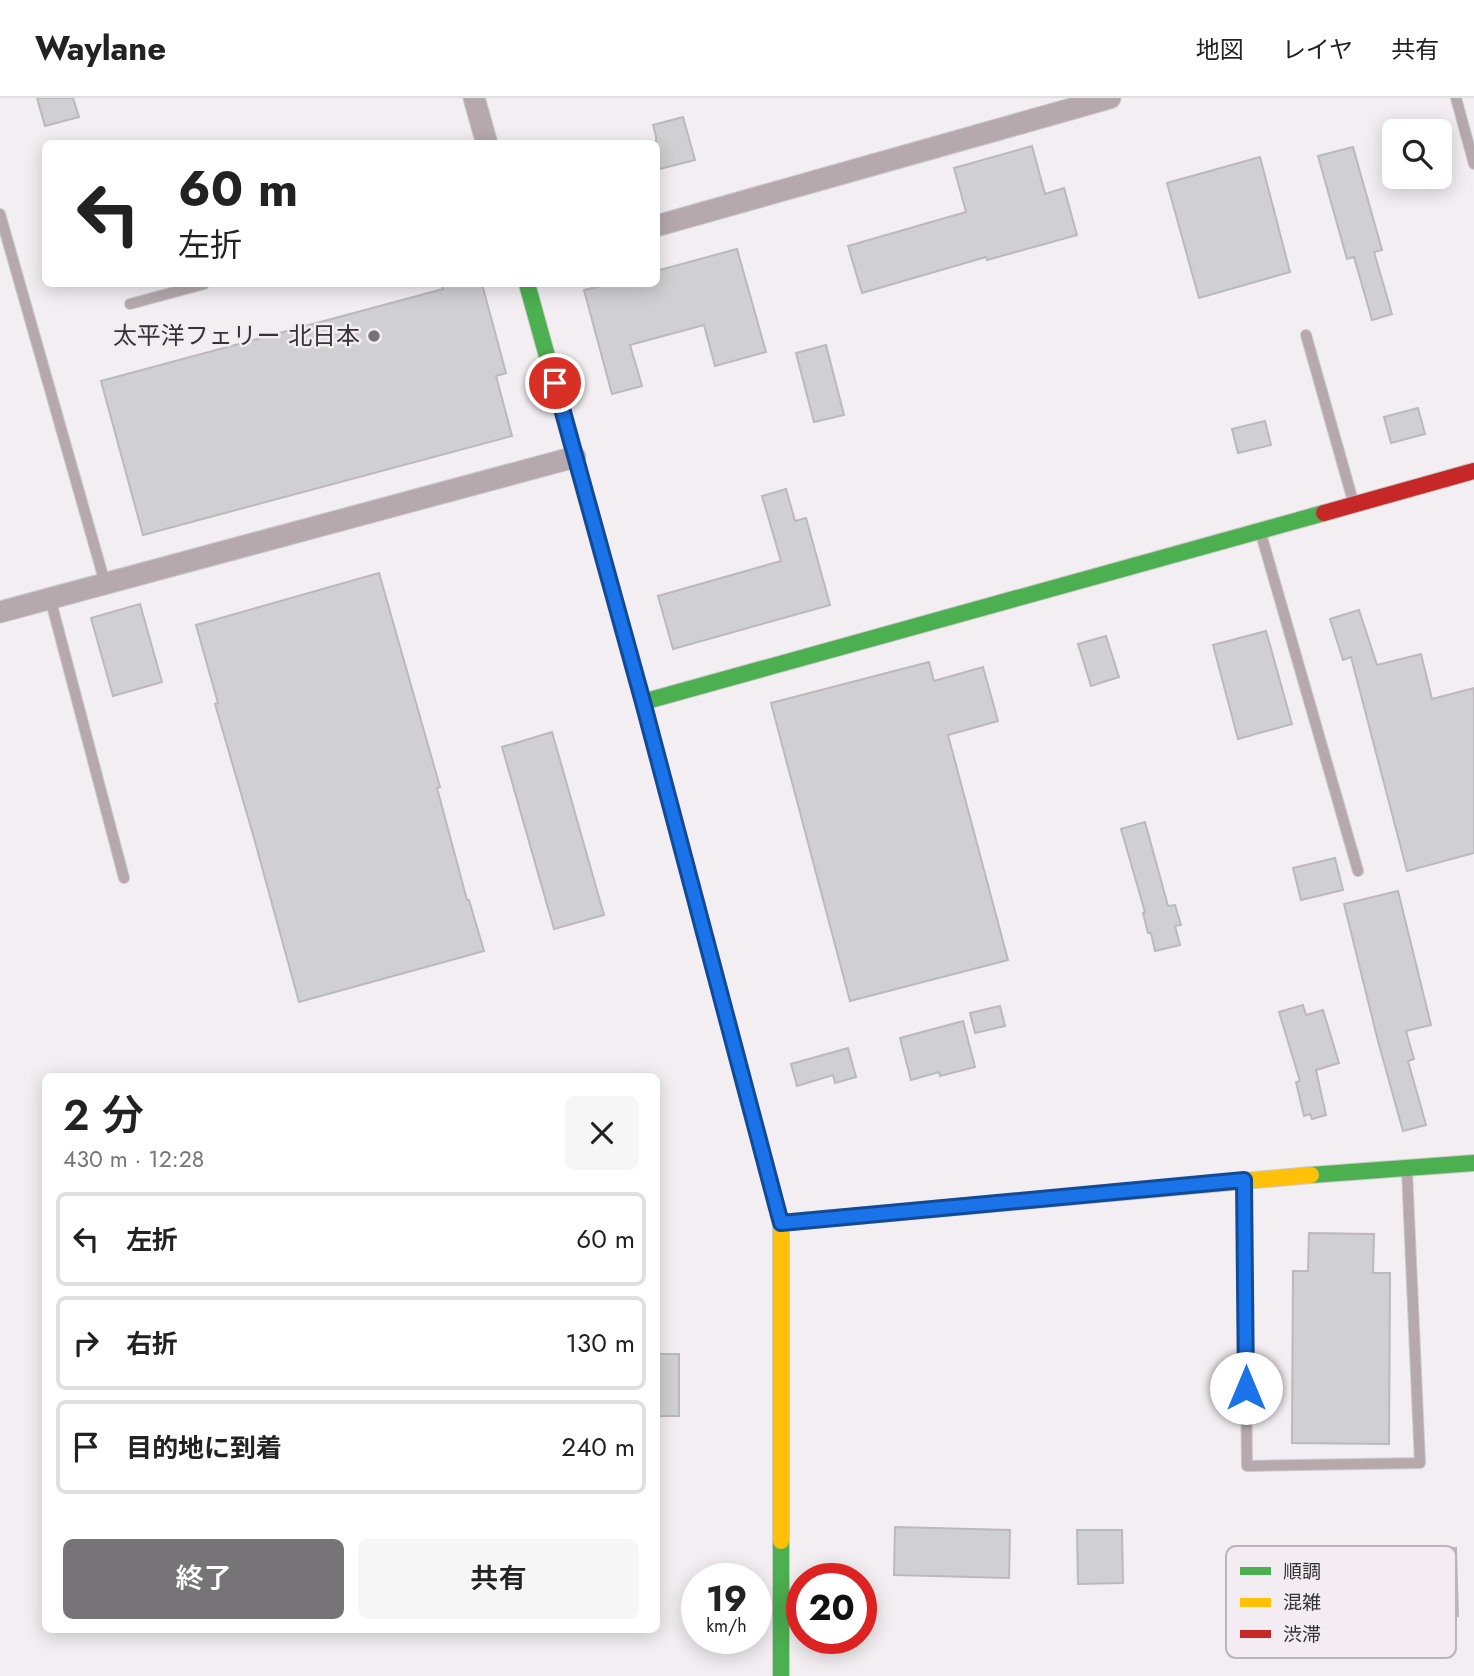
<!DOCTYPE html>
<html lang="ja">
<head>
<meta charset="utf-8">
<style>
	body { margin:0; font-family:Jost,"Noto Sans JP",sans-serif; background:#f6f6f6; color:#222; height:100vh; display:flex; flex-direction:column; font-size:26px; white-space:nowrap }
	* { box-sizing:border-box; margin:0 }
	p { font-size:23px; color:#767676 }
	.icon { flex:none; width:38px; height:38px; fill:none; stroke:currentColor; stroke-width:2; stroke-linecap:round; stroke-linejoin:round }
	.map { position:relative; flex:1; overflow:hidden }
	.drawer { position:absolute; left:42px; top:975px; width:618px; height:560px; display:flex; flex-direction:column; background:#fff; border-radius:10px; box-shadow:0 4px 18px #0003 }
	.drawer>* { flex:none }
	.banner { position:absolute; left:42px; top:42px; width:618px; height:147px; border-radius:10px; box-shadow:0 4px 18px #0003; background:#fff; color:#222; overflow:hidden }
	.fabs { position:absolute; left:1382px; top:21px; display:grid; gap:14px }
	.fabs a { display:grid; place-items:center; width:70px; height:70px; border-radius:10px; background:#fff; box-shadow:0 4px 18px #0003; font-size:35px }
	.speed { position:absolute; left:681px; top:1465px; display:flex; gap:14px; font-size:35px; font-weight:700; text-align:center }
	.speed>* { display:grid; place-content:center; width:91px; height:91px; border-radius:50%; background:#fff; box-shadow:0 4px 18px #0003; line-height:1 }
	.speed small { font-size:18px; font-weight:400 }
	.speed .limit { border:10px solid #d22; background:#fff; color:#111 }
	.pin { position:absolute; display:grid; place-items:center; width:60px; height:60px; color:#fff; margin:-30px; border:4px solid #fff; border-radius:50%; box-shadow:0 2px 7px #0007 }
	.me { position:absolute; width:77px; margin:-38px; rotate:0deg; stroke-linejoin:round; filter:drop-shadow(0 0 5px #0008) }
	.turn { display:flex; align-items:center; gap:24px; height:147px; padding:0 21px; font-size:32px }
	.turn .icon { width:91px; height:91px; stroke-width:2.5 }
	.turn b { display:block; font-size:49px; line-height:60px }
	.round { display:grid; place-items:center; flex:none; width:74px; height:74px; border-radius:10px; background:#f6f6f6 }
	.overview { display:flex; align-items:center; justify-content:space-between; height:119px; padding:0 21px }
	h1 { font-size:42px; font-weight:600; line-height:52px }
	.button { display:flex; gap:14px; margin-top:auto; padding:14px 21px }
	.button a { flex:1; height:80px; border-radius:10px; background:#777477; color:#fff; font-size:28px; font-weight:600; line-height:80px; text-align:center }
	.button a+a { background:#f6f6f6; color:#222 }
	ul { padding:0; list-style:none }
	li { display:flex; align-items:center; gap:21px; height:94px; margin:0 14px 10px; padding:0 7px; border:4px solid #e0e0e0; border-radius:10px }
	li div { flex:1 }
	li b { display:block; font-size:26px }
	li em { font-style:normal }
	header { display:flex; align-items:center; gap:42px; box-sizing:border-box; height:98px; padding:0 35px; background:#fff; border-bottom:2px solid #e0e0e0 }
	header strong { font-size:33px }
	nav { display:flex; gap:38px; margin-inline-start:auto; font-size:24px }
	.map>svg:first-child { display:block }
	.building { fill:#d0cfd2; stroke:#bbb9bc; stroke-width:2 }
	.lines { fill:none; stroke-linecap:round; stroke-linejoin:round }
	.lane-casing { stroke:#cbc9cb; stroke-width:12 }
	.street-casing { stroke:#cbc9cb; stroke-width:23 }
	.fast-casing { stroke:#cbc9cb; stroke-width:18 }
	.slow-casing { stroke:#cbc9cb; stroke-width:18 }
	.jam-casing { stroke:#cbc9cb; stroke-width:18 }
	.lane { stroke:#b5a9ad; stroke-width:10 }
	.street { stroke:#b5a9ad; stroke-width:21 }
	.fast { stroke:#4caf50; stroke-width:16 }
	.slow { stroke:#ffc107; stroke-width:16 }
	.jam { stroke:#c62828; stroke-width:16 }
	.route-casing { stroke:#114b97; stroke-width:18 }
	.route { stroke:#1a73e8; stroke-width:12 }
	.poi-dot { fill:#777477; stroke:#f3edf3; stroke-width:2.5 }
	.labels { text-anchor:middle; stroke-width:5; stroke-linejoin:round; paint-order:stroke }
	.poi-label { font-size:24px; fill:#353335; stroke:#f3edf3; text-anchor:end }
	.key { fill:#f3edf3; stroke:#bab5ba; stroke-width:2 }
	.key-label { font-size:19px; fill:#353335 }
</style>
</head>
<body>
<header>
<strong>Waylane</strong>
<nav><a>地図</a><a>レイヤ</a><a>共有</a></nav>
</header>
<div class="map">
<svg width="1474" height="1578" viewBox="0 0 1474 1578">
	<rect width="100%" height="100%" fill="#f2eef2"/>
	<g class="building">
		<path d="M37,0H73L79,19L45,28Z"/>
		<path d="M683,19L695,62L656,72V38L653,27Z"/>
		<path d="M1032,48L1045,96L1064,90L1077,137L987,162L986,159L862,195L848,148L966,114L954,70Z"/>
		<path d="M1353,49L1382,152L1374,154L1392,216L1372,222L1354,159L1347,161L1318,58Z"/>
		<path d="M1260,59L1290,174L1199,200L1167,85Z"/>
		<path d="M737,151L766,254L715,268L704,227L630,247L642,288L612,296L584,192L609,186H656V173Z"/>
		<path d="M441,186H482L506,275L496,278L512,338L143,437L101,283L443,191Z"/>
		<path d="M826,247L844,317L814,324L796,255Z"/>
		<path d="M1418,310L1425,336L1391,345L1384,319Z"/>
		<path d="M1265,323L1271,347L1238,355L1232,331Z"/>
		<path d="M786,391L795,423L806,420L830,507L673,551L658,498L781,463L762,398Z"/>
		<path d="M379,475L440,689L437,690L467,802H469L484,853L299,904L254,740L215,606L218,605L196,527Z"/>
		<path d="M140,506L162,584L113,598L91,520Z"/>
		<path d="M1359,512L1377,567L1421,556L1432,601L1474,590V755L1407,773L1351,559L1343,562L1330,521Z"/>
		<path d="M1266,533L1292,626L1238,641L1213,547Z"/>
		<path d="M1106,538L1119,579L1091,588L1078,546Z"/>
		<path d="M929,564L934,583L983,569L998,623L948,637L1008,862L850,903L771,605Z"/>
		<path d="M552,634L604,817L554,831L502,649Z"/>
		<path d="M1145,724L1168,808L1175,807L1181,827L1175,828L1180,847L1155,853L1151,835H1148L1143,815L1145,814L1121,731Z"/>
		<path d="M1335,760L1343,792L1301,802L1293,770Z"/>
		<path d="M1398,793L1431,927L1406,933L1414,961L1408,963L1426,1027L1403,1033L1378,943L1344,806Z"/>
		<path d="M1303,907L1306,917L1323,912L1339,965L1316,972L1326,1017L1312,1021L1310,1016L1304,1018L1296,984L1300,983L1279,914Z"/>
		<path d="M1000,908L1005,928L975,935L970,915Z"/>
		<path d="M963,923L975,969L940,978L939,974L911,982L900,940Z"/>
		<path d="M848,950L856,979L835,985L833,977L797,988L791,966Z"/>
		<path d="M1309,1135L1374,1136L1373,1175H1390L1389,1346L1292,1345L1293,1173H1308Z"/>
		<rect x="656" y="1256" width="23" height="62"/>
		<path d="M895,1429L1010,1432L1009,1480L894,1477Z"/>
		<path d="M1077,1432H1122L1123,1485L1078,1486Z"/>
		<path d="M1429,1450H1456L1458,1518L1430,1519Z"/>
	</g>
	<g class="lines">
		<defs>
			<g id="lane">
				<path d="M1456,0L1474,66"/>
				<path d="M0,116L105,485"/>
				<path d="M130,206L204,186"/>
				<path d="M1306,237L1353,403"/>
				<path d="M1261,436L1358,773"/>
				<path d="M50,500L124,780"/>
				<path d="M1244,1083L1247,1368L1420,1365L1407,1073"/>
			</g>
			<g id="street">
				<path d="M474,0L487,46"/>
				<path d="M656,128L1110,0"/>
				<path d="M0,514L575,359"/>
			</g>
			<g id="fast">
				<path d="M527,186L643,604L718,887"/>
				<path d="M643,604L1324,415"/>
				<path d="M1311,1077L1474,1065"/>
				<path d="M781,1443V1578"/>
			</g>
			<g id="slow">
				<path d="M718,887L781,1125V1443"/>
				<path d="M781,1125L1311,1077"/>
			</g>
			<path id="jam" d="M1324,415L1474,373"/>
		</defs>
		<use href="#lane" class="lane-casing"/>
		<use href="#street" class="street-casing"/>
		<use href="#fast" class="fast-casing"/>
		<use href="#slow" class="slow-casing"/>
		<use href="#jam" class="jam-casing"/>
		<use href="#lane" class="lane"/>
		<use href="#street" class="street"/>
		<use href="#fast" class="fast"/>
		<use href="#slow" class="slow"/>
		<use href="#jam" class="jam"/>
	</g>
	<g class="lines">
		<defs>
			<path id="route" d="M555,285L643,604L781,1125L1244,1082L1246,1290"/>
		</defs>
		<use href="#route" class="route-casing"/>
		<use href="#route" class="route"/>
	</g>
	<circle class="poi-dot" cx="374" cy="238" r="7"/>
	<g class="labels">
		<g class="poi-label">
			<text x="360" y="246">太平洋フェリー 北日本</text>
		</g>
	</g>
	<rect x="1226" y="1448" width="230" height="112" rx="10" class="key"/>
	<rect x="1240" y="1469" width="31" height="8" fill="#4caf50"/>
	<rect x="1240" y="1500" width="31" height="9" fill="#ffc107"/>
	<rect x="1240" y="1532" width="31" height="8" fill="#c62828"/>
	<g class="key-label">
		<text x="1283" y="1480">順調</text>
		<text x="1283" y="1511">混雑</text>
		<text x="1283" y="1543">渋滞</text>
	</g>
</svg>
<div class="fabs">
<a><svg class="icon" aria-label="search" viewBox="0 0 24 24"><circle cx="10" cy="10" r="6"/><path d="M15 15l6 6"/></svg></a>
</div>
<div class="speed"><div>19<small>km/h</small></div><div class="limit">20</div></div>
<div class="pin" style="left:555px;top:285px;background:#d93025"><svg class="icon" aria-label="arrive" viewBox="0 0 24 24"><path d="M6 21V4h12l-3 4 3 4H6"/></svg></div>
<svg class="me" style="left:1246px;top:1290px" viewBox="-20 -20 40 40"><circle r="19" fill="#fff"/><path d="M0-13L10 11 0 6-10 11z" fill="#1a73e8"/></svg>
<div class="banner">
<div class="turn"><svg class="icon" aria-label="left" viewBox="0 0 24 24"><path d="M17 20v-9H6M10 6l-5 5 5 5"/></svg><div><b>60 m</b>左折</div></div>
</div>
<section class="drawer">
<div class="overview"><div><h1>2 分</h1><p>430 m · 12:28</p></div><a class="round"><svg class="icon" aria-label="close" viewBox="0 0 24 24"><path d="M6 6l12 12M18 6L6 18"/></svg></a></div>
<ul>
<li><svg class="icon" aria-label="left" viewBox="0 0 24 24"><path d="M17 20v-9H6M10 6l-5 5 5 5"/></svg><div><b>左折</b></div><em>60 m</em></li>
<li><svg class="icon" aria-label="right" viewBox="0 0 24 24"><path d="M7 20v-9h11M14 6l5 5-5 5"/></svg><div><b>右折</b></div><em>130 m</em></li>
<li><svg class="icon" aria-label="arrive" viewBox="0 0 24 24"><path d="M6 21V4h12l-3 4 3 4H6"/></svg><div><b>目的地に到着</b></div><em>240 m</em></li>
</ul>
<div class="button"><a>終了</a><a>共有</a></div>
</section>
</div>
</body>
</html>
